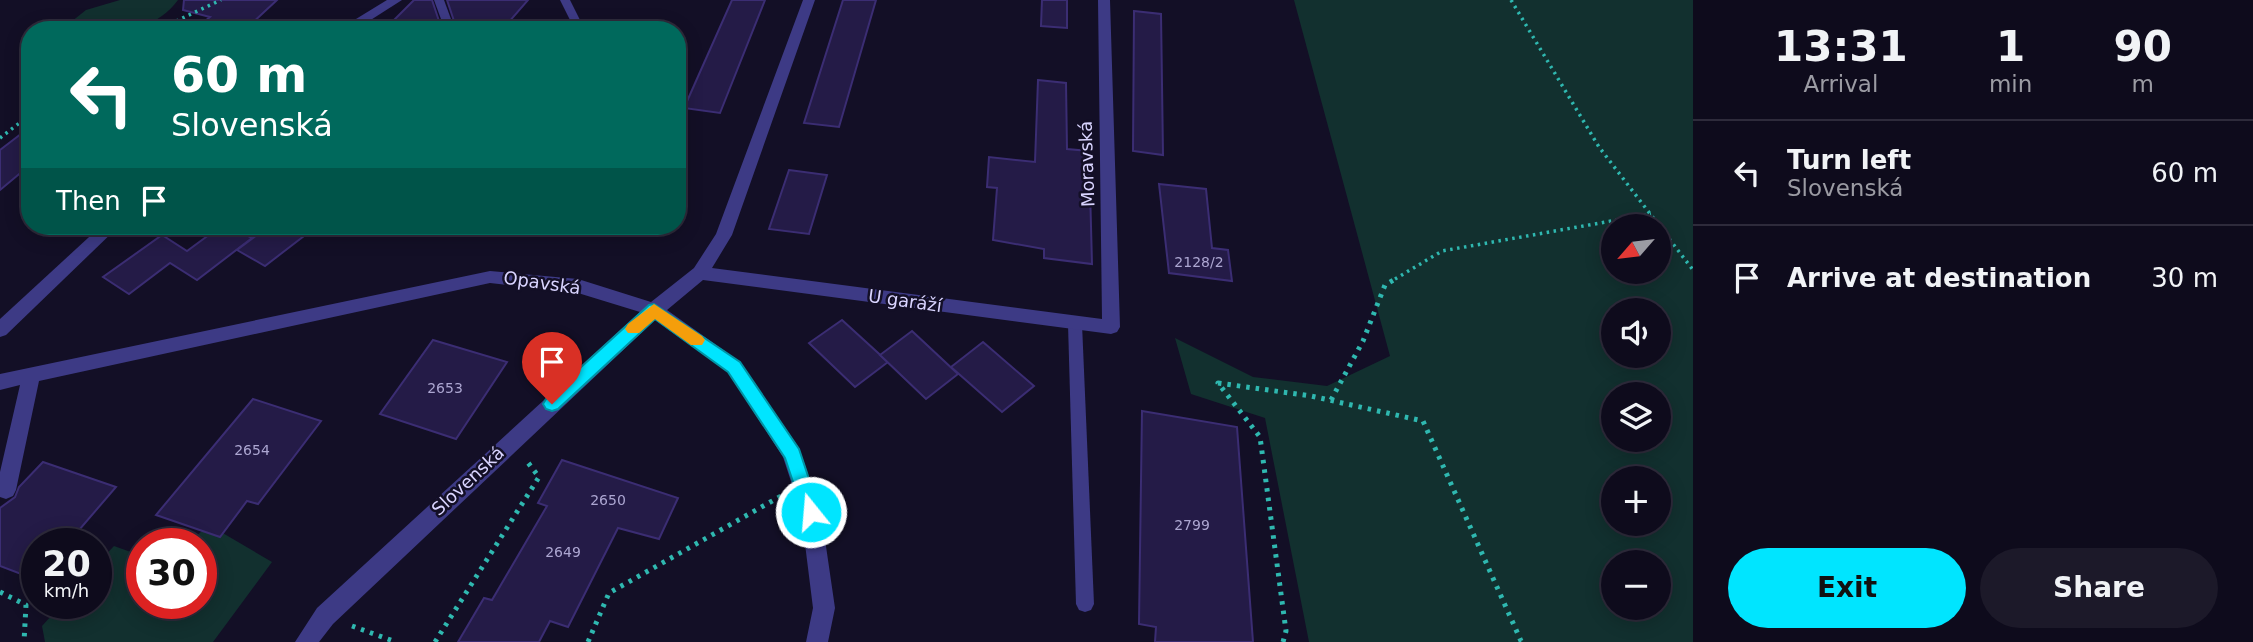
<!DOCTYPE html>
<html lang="en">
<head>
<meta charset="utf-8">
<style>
	body { margin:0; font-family:"DejaVu Sans",sans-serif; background:#1c1929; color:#f1f3f6; height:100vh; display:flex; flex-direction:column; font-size:26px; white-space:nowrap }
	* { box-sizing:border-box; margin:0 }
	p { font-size:23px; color:#9b9ba3 }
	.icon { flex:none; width:38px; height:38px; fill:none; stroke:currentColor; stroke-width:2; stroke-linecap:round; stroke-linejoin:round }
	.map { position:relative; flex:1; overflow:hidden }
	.panel { display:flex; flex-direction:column; background:#0e0b1c; width:560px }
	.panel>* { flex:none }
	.guide { position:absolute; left:21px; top:21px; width:665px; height:214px; border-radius:28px; box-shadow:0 4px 18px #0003,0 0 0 2px #2e2b3b; background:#00695c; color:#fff; overflow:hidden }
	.needle { width:46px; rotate:242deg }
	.controls { position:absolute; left:1601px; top:214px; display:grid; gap:14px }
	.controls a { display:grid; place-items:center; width:70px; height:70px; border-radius:50%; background:#0e0b1c; box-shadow:0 4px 18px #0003,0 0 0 2px #2e2b3b; font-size:35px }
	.speed { position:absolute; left:21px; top:528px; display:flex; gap:14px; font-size:35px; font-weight:700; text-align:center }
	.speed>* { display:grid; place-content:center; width:91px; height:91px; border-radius:50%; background:#0e0b1c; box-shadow:0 4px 18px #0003,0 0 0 2px #2e2b3b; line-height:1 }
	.speed small { font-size:18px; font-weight:400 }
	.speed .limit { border:10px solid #d22; background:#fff; color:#111 }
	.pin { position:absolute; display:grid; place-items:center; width:60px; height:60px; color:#fff; margin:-72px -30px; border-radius:50% 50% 50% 0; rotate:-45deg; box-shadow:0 0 7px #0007 }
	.pin .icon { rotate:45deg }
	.me { position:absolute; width:77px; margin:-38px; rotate:343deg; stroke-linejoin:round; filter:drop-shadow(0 0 5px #0008) }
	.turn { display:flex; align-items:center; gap:24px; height:147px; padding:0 35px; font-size:32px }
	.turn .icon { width:91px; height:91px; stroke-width:2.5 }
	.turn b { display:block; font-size:49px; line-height:60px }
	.then { display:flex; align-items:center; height:66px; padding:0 35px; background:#0003; gap:14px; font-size:26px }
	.eta { display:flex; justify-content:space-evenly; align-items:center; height:119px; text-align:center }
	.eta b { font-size:42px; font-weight:700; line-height:49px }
	.button { display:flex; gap:14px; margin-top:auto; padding:14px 35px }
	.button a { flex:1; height:80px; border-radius:42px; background:#00e5ff; color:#111; font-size:28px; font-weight:700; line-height:80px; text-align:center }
	.button a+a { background:#1c1929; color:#f1f3f6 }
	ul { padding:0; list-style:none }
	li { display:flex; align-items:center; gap:21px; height:105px; padding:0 35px; border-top:2px solid #2e2b3b }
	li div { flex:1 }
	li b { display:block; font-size:26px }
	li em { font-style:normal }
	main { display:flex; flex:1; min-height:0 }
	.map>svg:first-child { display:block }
	.green { fill:#12302f; fill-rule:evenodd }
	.building { fill:#241b47; stroke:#3b2d73; stroke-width:2 }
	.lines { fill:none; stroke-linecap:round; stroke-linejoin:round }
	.path-far1 { stroke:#2fb8b0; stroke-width:3.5; stroke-dasharray:2.5 4.5; stroke-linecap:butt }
	.path { stroke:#2fb8b0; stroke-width:5; stroke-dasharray:3.5 6; stroke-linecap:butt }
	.lane { fill:#3d3a85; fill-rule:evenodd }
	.street { fill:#3d3a85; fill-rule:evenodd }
	.route { fill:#00e5ff; stroke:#0095a6; stroke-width:2 }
	.slow { fill:#f59e0b }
	.labels { text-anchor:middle; stroke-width:5; stroke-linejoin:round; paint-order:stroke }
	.number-label { font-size:14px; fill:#aca6d1 }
	.street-label { font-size:18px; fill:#d9d4ff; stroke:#130f26 }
</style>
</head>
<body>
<main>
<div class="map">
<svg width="1693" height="642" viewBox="0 0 1693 642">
	<rect width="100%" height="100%" fill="#130f26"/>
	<g class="green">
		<path d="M120,0H178C149,39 104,30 61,30L86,10Z"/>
		<path d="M1294,0H1693V642H1309L1265,418L1191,394L1175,338L1253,377L1327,386L1390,356ZM1614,226H1659V271H1614ZM1614,310H1659V355H1614ZM1614,394H1659V439H1614ZM1614,478H1659V523H1614ZM1614,562H1659V607H1614Z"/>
		<path d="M209,525L272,562L213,642H45L42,626L62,604H96V565L114,546L142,556V604H201V544H187Z"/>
	</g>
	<g class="building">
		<path d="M184,0H277L249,26L242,24L235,30H194L210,17L183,10Z"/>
		<path d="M414,0H432L442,30H384Z"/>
		<path d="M447,0H528L502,30H457Z"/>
		<path d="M732,0H765L720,113L684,108Z"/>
		<path d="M843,0H876L839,127L804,123Z"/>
		<path d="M1042,0H1067V28L1041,26Z"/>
		<path d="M1134,11L1161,14L1163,155L1133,151Z"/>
		<path d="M1038,80L1066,83L1067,149L1089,151L1092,264L1044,258V249L993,240L997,188L987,187L989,157L1035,162Z"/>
		<path d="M30,127V165L0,190V150Z"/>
		<path d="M789,170L827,175L809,234L769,229Z"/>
		<path d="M1159,184L1206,189L1212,248L1228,250L1232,281L1169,273Z"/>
		<path d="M221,226H230L252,238L197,280L170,263L129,294L103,277L162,235L187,251Z"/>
		<path d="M269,226H317L265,266L237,250Z"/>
		<path d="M842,320L888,362L855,387L809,343Z"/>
		<path d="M912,331L958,374L926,399L880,355Z"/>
		<path d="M433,340L507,362L456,439L380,414Z"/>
		<path d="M983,342L1034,386L1002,412L951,367Z"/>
		<path d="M253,399L321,421L258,504L247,501L220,537L156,515Z"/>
		<path d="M1142,411L1237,427L1253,642H1155L1156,627L1139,624Z"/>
		<path d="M562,460L678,498L659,539L618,528L568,627L550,621L539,642H458L484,598L492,600L547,506L538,503Z"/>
		<path d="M43,462L116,487L67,544H37V580L0,566V508L15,497L19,487Z"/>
	</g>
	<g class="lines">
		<g class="path-far1">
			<path d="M1511,0L1599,147L1693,270"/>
			<path d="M157,30L221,0"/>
			<path d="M0,138L30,115"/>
			<path d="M1395,279L1442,251L1651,214"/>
		</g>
		<g class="path">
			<path d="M1331,400L1363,341L1385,285L1397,278"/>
			<path d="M0,592L26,605L24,642"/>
			<path d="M352,626L396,642"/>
			<path d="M435,642L539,477L526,460"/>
			<path d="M588,642L609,593L781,496"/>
			<path d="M1283,642L1286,631L1260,437L1218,383L1311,396L1423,421L1521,641L1524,642"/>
		</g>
		<g class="lane">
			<path d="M434,0H444L455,30H445Z"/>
			<path d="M560,0H570L585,30H575Z"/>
			<path d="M1075,318L1080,320L1082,324L1094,604L1091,610L1085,612L1079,610L1076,604L1068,324L1070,320Z"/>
		</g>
		<g class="street">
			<path d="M387,0H402L355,30H338Z"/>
			<path d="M803,0H815L732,235L712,268L1102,319L1098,0H1110L1120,327L1117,332L1111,334L703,280L667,310L740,362L799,448L821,512L835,608L828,642H806L813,608L801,512L783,457L728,372L655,320L333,624L319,642H295L317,608L640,312L578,293L490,283L39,381L16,490L13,496L6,499L0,497V472L20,385L0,390V374L490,271L578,279L651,302L694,268L716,234Z"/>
			<path d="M101,226H119L6,335L0,337V319Z"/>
		</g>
	</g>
	<path class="route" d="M654,304L740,362L799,449L820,512L818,518L811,520L805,518L785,458L728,372L655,319L558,409L552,411L546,409L543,404L546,399L649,305Z"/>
	<path class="slow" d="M654,304L702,336L705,340L702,345H691L655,319L639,333H628L625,329L628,324Z"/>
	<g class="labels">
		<g class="number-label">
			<text x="1199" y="267">2128/2</text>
			<text x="445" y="393">2653</text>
			<text x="252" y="455">2654</text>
			<text x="608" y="505">2650</text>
			<text x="1192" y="530">2799</text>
			<text x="563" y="557">2649</text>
		</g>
		<g class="street-label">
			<text transform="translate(1087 164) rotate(-92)" y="6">Moravská</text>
			<text transform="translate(542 283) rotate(8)" y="6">Opavská</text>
			<text transform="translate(905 301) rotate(8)" y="6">U garáží</text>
			<text transform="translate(468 481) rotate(-43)" y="6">Slovenská</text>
		</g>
	</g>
</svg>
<div class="controls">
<a><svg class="needle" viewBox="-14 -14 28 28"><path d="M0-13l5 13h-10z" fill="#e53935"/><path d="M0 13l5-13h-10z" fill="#9b9ba3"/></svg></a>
<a><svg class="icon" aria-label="sound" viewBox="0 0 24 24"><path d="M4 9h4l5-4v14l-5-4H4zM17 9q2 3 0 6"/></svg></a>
<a><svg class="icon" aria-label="layers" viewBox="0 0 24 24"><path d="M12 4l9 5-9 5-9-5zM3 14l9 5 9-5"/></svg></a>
<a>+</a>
<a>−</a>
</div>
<div class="speed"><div>20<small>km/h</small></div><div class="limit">30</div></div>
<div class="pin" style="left:552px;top:404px;background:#d93025"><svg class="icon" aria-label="arrive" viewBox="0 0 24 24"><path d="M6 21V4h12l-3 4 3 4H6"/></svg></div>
<svg class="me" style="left:811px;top:512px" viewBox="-20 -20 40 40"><circle r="17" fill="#00e5ff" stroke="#fff" stroke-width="3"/><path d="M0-11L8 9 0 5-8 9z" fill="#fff"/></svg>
<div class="guide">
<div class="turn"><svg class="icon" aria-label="left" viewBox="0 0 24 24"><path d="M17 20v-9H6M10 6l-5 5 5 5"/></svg><div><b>60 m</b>Slovenská</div></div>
<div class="then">Then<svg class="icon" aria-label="arrive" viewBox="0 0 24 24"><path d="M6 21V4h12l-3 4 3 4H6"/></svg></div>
</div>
</div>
<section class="panel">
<div class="eta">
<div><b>13:31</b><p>Arrival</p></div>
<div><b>1</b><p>min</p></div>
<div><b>90</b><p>m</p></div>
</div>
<ul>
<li><svg class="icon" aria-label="left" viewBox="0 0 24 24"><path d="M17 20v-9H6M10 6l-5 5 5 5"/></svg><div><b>Turn left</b><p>Slovenská</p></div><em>60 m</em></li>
<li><svg class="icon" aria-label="arrive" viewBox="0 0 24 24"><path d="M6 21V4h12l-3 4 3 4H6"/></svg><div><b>Arrive at destination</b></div><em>30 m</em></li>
</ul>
<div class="button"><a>Exit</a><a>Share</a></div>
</section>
</main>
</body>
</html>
